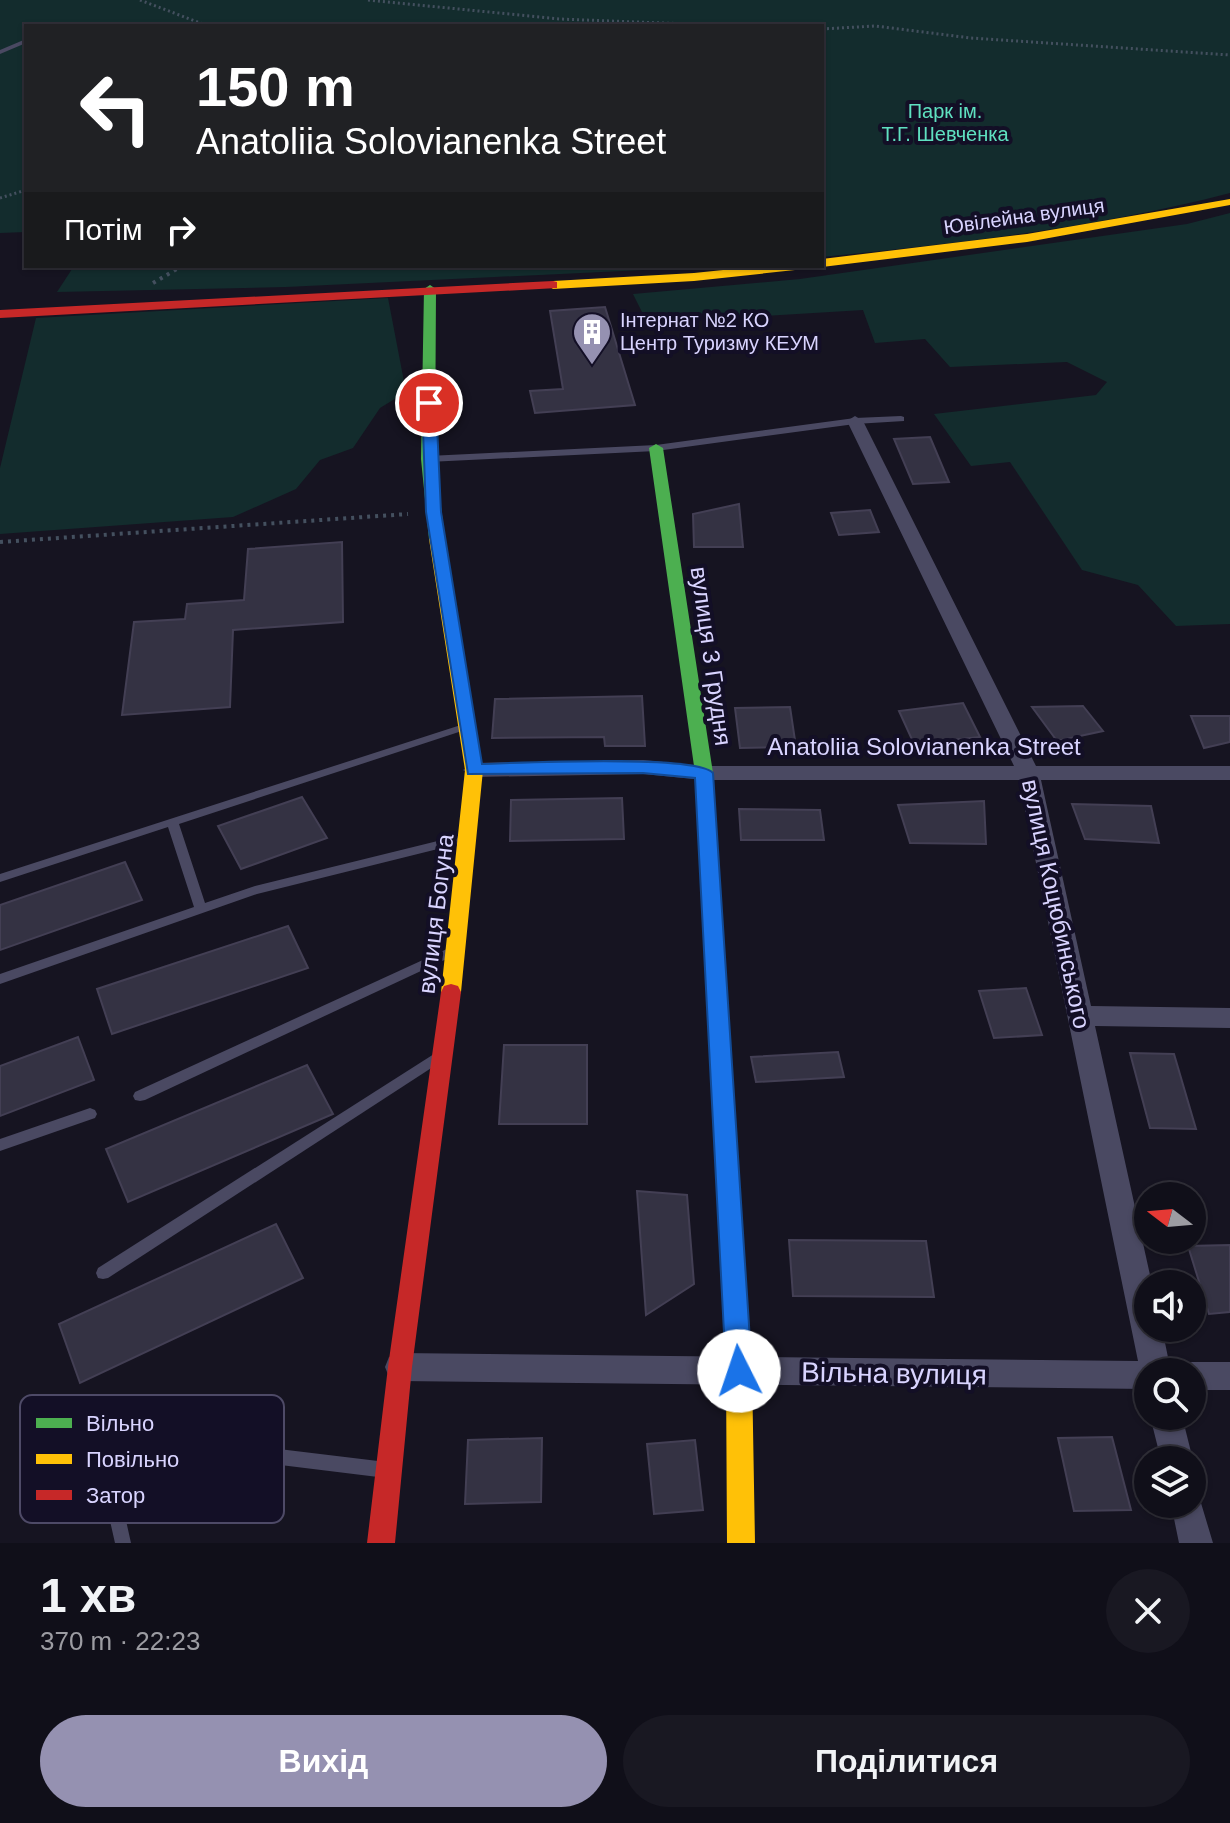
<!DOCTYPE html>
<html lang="uk">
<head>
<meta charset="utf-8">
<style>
	body { margin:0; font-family:Helvetica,sans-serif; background:#191822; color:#f1f3f6; height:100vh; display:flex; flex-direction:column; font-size:30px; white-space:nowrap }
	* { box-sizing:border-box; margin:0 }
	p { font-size:26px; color:#9c9ca2 }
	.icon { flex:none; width:44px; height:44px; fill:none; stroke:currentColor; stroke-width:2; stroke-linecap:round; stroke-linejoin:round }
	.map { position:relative; height:1543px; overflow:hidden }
	.sheet { display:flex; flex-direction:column; background:#100f19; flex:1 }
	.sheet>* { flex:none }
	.hud { position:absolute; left:24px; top:24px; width:800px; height:244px; border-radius:0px; box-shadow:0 2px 6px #0004,0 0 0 2px #302f38; background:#202124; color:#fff; overflow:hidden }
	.needle { width:52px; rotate:286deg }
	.tools { position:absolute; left:1134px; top:1182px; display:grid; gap:16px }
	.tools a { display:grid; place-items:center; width:72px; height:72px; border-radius:50%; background:#100f19; box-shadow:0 2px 6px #0004,0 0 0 2px #302f38; font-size:40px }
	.pin { position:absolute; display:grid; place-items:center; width:68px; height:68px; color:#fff; margin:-34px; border:4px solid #fff; border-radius:50%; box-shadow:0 2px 8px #0007 }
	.me { position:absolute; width:88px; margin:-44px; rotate:356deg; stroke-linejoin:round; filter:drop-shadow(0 0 6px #0008) }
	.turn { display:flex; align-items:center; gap:28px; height:168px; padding:0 40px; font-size:36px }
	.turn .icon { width:104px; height:104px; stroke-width:2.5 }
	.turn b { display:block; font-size:56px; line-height:68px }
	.then { display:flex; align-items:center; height:76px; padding:0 40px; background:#0003; gap:16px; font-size:30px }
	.round { display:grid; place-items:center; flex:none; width:84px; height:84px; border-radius:42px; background:#191822 }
	.overview { display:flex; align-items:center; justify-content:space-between; height:136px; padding:0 40px }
	h1 { font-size:48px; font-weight:700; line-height:60px }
	.action { display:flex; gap:16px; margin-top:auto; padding:16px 40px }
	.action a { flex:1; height:92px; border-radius:48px; background:#9591b1; color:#fff; font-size:32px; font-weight:700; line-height:92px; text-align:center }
	.action a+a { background:#191822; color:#f1f3f6 }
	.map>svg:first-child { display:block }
	.green { fill:#132c2d }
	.building { fill:#343243; stroke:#433f54; stroke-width:2 }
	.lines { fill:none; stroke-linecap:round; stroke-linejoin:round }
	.path-far1 { stroke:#44505f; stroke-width:3; stroke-dasharray:2 3; stroke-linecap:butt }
	.path { stroke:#44505f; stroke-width:4; stroke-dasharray:3 5; stroke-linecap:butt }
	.lane { fill:#4a4962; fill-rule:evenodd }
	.street { fill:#4a4962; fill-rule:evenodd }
	.fast { fill:#4caf50; fill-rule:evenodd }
	.slow { fill:#ffc107; fill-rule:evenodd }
	.jam { fill:#c62828; fill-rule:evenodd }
	.route { fill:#1a73e8; stroke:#114b97; stroke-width:2 }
	.labels { text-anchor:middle; stroke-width:8; stroke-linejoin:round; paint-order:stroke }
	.far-park-label { font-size:20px; fill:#5fe0c0; stroke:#130f26 }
	.far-street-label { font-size:20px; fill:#d9d4ff; stroke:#130f26 }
	.far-poi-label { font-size:20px; fill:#d9d4ff; stroke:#130f26; text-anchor:start }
	.street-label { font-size:24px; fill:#d9d4ff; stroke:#130f26 }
	.near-street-label { font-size:28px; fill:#d9d4ff; stroke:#130f26 }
	.key { fill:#130f26; stroke:#4e4a67; stroke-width:2 }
	.key-label { font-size:22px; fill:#d9d4ff }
</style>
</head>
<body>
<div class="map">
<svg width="1230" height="1543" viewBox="0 0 1230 1543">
	<rect width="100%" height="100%" fill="#161421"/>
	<g class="green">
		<path d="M0,0H1230V193C1096,228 959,243 822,257V26H26V232L0,233Z"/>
		<path d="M1230,213V624L1176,626L1138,585L1082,570L1010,462L971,466L934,414L1096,395L1107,382L1067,362L950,367L925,339L875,343L863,310L764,316L642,312L633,294L800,279L1187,224Z"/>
		<path d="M74,266H727L286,287L57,292Z"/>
		<path d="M388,298L406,392L380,408L353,448L320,460L296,489L233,517L0,534V468L36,318Z"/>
	</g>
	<g class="building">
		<path d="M605,307L635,405L535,413L530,391L563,389L550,311Z"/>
		<path d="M930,437L949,482L913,484L894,439Z"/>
		<path d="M739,504L743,547H694L693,514Z"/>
		<path d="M870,510L879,532L839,535L831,513Z"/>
		<path d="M342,542L343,622L233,630L230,707L122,715L134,622L185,619L187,604L244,600L248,549Z"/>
		<path d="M642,696L645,746H605L604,737L492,738L495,699Z"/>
		<path d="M963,703L980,737L914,744L899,711Z"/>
		<path d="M1083,706L1103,731L1057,741L1032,707Z"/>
		<path d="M790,707L796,747L740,748L735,708Z"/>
		<path d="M1191,716H1230V742L1204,748Z"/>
		<path d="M302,797L327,838L241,869L218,826Z"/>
		<path d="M622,798L624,839L510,841L511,800Z"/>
		<path d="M984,801L986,844L910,843L898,805Z"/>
		<path d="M1072,804L1151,806L1159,843L1085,839Z"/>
		<path d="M739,809L820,810L824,840H741Z"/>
		<path d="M125,862L142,900L0,950V905Z"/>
		<path d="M288,926L308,968L112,1034L97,989Z"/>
		<path d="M1026,988L1042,1035L994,1038L979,991Z"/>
		<path d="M78,1037L94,1080L0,1116V1066Z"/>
		<path d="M504,1045H587V1124H499Z"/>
		<path d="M838,1052L844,1077L756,1082L751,1057Z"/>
		<path d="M1130,1053L1174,1054L1196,1129L1150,1128Z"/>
		<path d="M307,1065L333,1114L128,1202L106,1149Z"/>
		<path d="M637,1191L687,1195L694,1284L646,1315Z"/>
		<path d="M276,1224L303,1278L80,1383L59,1324Z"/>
		<path d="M789,1240L926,1241L934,1297L793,1296Z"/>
		<path d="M1230,1245V1312L1209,1314L1188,1246Z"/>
		<path d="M1112,1437L1131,1510L1074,1511L1058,1438Z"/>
		<path d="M542,1438L541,1502L465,1504L468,1440Z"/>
		<path d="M695,1440L703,1510L654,1514L647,1444Z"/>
	</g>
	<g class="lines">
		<g class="path-far1">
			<path d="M140,0L208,26"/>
			<path d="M368,0L559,19L740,26"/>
			<path d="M822,29L875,26L971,38L1230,55"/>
			<path d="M0,198L26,190"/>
		</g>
		<g class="path">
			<path d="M153,283L182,266"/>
			<path d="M0,542L408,514"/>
		</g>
		<g class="lane">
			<path d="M62,24L65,25L66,26H59Z"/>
			<path d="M26,39V43L0,54V50Z"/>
			<path d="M901,416L904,417V421L855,424L656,451L428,462L424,459L428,456L656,445L855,418Z"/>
			<path d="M467,723L471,724L472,726L471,728L179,824L205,903L255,886L462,835L466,836L468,839L466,842L257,894L0,984V974L194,907L168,827L0,882V874Z"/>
			<path d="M449,948L453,950L455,953L453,956L145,1100L140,1101L135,1100L133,1096L135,1092Z"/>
			<path d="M434,1054L439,1055L441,1059L439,1063L108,1278L103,1279L98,1278L96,1273L98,1268Z"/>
			<path d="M90,1108L95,1110L97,1114L95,1118L0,1151V1139Z"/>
			<path d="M221,1442L378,1461L384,1463L386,1469L384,1475L378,1477L223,1458L125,1516L131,1543H115L108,1512L110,1506Z"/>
		</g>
		<g class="street">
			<path d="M855,416L863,421L1036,766H1230V780H1041L1091,1006L1230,1008V1028L1095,1026L1152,1284H1148V1328H1162L1171,1372H1148V1389L400,1381L389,1377L385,1367L389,1357L400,1353L1138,1361L1019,780H704L643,774L474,777L463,770L474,763L643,760L704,766H1014L847,421Z"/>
			<path d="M1192,1362H1230V1390H1192V1372H1178L1181,1366Z"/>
			<path d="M1150,1416H1182L1193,1460L1192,1462L1161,1460Z"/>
			<path d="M1192,1490L1198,1493L1213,1543H1179L1171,1504H1192Z"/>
		</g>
		<g class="fast">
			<path d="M430,285L436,289L435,459L445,539L437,544L429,539L421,459L424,289Z"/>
			<path d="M656,444L663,448L713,773L736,1125L733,1131L725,1134L717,1131L714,1125L695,773L649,448Z"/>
		</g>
		<g class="slow">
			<path d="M1230,199V205L1027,242L822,267L820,266H822V259L1027,234Z"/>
			<path d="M762,266H801L795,270L694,281L553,289L547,285L553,281L694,273Z"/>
			<path d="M437,534L445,539L483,770L461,992L458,998L451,1000L444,998L441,992L465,770L429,539Z"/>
			<path d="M725,1116L733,1119L736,1125L752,1371L755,1543H727L726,1371L714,1125L717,1119Z"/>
		</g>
		<g class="jam">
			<path d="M553,281L557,282V288L0,318V310Z"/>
			<path d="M451,984L458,986L461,992L412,1367L395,1543H367L388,1367L441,992L444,986Z"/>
		</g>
	</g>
	<path class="route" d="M429,398L436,403L441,512L482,764C517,763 697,754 713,773L752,1371L748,1379L739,1383L730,1379L726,1371L695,778L643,773L468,774L426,512L422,403Z"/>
	<defs>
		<symbol id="building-pin" viewBox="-11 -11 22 30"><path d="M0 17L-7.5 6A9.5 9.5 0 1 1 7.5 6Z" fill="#9591b1" stroke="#130f26"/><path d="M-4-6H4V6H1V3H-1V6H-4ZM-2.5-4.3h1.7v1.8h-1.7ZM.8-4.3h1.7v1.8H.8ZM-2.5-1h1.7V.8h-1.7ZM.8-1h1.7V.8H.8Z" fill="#fff"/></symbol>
	</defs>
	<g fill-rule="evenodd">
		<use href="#building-pin" x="570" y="310" width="44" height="60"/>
	</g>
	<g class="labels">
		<g class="far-park-label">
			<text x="945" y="118">Парк ім.<tspan x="945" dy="23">Т.Г. Шевченка</tspan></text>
		</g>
		<g class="far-street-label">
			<text transform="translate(1024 216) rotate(-8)" y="7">Ювілейна вулиця</text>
		</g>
		<g class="far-poi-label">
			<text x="620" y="327">Інтернат №2 КО<tspan x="620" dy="23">Центр Туризму КЕУМ</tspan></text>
		</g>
		<g class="street-label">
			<text transform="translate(711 656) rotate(82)" y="8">вулиця 3 Грудня</text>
			<text x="924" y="755">Anatoliia Solovianenka Street</text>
			<text transform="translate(1056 904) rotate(78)" y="8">вулиця Коцюбинського</text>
			<text transform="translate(436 914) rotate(-83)" y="8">вулиця Богуна</text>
		</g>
		<g class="near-street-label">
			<text transform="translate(894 1373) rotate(1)" y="10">Вільна вулиця</text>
		</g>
	</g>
	<rect x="20" y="1395" width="264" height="128" rx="12" class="key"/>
	<rect x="36" y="1418" width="36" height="10" fill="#4caf50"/>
	<rect x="36" y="1454" width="36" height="10" fill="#ffc107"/>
	<rect x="36" y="1490" width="36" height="10" fill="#c62828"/>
	<g class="key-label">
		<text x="86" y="1431">Вільно</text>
		<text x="86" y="1467">Повільно</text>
		<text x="86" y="1503">Затор</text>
	</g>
</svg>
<div class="tools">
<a><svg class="needle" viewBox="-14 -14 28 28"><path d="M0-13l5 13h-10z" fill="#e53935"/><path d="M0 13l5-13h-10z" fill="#9c9ca2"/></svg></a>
<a><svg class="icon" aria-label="sound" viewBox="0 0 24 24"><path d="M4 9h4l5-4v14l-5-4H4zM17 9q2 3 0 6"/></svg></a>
<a><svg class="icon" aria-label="search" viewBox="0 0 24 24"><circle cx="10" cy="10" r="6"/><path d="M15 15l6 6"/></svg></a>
<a><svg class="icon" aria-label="layers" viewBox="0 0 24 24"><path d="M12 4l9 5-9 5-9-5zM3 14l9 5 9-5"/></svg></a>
</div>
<div class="pin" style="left:429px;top:403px;background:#d93025"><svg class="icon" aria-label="arrive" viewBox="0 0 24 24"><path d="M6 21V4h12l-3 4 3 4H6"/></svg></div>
<svg class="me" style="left:739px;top:1371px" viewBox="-20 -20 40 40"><circle r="19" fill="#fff"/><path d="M0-13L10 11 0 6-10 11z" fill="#1a73e8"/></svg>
<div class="hud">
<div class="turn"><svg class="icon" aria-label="left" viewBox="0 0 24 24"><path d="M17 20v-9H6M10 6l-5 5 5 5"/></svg><div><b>150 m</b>Anatoliia Solovianenka Street</div></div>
<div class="then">Потім<svg class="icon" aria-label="right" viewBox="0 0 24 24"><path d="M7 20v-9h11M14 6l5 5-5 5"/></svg></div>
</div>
</div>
<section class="sheet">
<div class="overview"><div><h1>1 хв</h1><p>370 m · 22:23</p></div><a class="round"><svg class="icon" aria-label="close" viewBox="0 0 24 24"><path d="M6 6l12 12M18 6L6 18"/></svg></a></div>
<div class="action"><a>Вихід</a><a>Поділитися</a></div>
</section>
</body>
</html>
